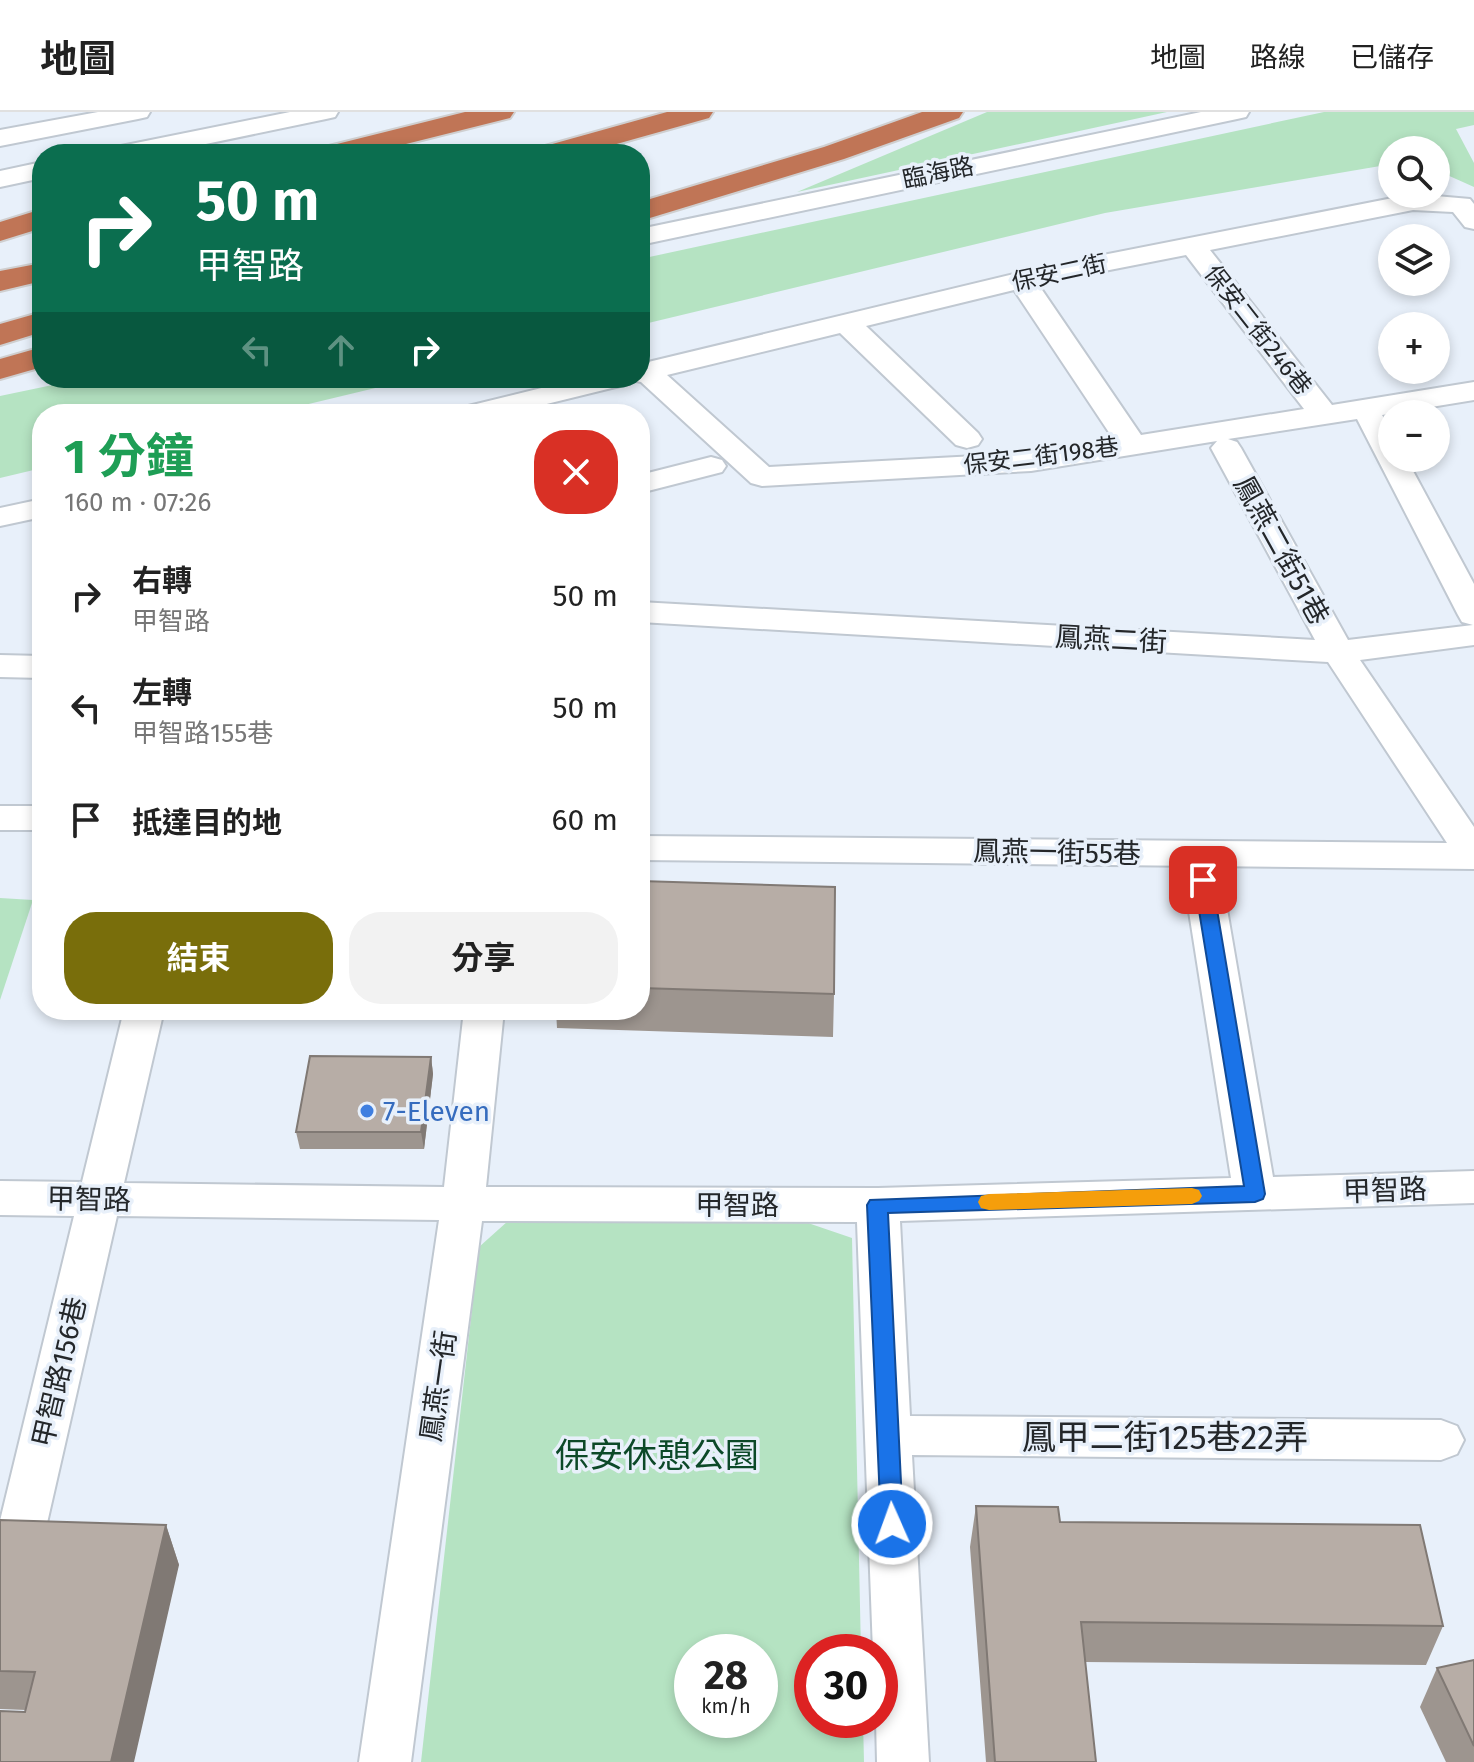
<!DOCTYPE html>
<html lang="zh-TW">
<head>
<meta charset="utf-8">
<style>
	body { margin:0; font-family:"Fira Sans","Noto Sans TC",sans-serif; background:#f2f2f2; color:#222; height:100vh; display:flex; flex-direction:column; font-size:30px; white-space:nowrap }
	* { box-sizing:border-box; margin:0 }
	p { font-size:26px; color:#767676 }
	.icon { flex:none; width:44px; height:44px; fill:none; stroke:currentColor; stroke-width:2; stroke-linecap:round; stroke-linejoin:round }
	.map { position:relative; flex:1; overflow:hidden }
	.drawer { position:absolute; left:32px; top:292px; width:618px; height:616px; display:flex; flex-direction:column; background:#fff; border-radius:32px; box-shadow:0 4px 12px #0003 }
	.drawer>* { flex:none }
	.banner { position:absolute; left:32px; top:32px; width:618px; height:244px; border-radius:32px; box-shadow:0 4px 12px #0003; background:#0b6e4f; color:#fff; overflow:hidden }
	.controls { position:absolute; left:1378px; top:24px; display:grid; gap:16px }
	.controls a { display:grid; place-items:center; width:72px; height:72px; border-radius:50%; background:#fff; box-shadow:0 4px 12px #0003; font-size:40px }
	.speed { position:absolute; left:674px; top:1522px; display:flex; gap:16px; font-size:40px; font-weight:700; text-align:center }
	.speed>* { display:grid; place-content:center; width:104px; height:104px; border-radius:50%; background:#fff; box-shadow:0 4px 12px #0003; line-height:1 }
	.speed small { font-size:20px; font-weight:400 }
	.speed .limit { border:12px solid #d22; background:#fff; color:#111 }
	.pin { position:absolute; display:grid; place-items:center; width:68px; height:68px; color:#fff; margin:-34px; border-radius:16px; box-shadow:0 4px 12px #0006 }
	.me { position:absolute; width:88px; margin:-44px; rotate:358deg; stroke-linejoin:round; filter:drop-shadow(0 0 6px #0008) }
	.turn { display:flex; align-items:center; gap:28px; height:168px; padding:0 32px; font-size:36px }
	.turn .icon { width:104px; height:104px; stroke-width:2.5 }
	.turn b { display:block; font-size:56px; line-height:68px }
	.lanes { display:flex; align-items:center; height:76px; padding:0 32px; background:#0003; justify-content:center; gap:40px; direction:ltr }
	.lanes .off { opacity:.35 }
	.round { display:grid; place-items:center; flex:none; width:84px; height:84px; border-radius:32px; background:#f2f2f2 }
	.overview { display:flex; align-items:center; justify-content:space-between; height:136px; padding:0 32px }
	h1 { font-size:48px; font-weight:700; line-height:60px; color:#1e9e55 }
	.primary-button { display:flex; gap:16px; margin-top:auto; padding:16px 32px }
	.primary-button a { flex:1; height:92px; border-radius:32px; background:#796e0b; color:#fff; font-size:32px; font-weight:700; line-height:92px; text-align:center }
	.primary-button a+a { background:#f2f2f2; color:#222 }
	ul { padding:0; list-style:none }
	li { display:flex; align-items:center; gap:24px; height:112px; padding:0 32px }
	li div { flex:1 }
	li b { display:block; font-size:30px }
	li em { font-style:normal }
	header { display:flex; align-items:center; gap:48px; box-sizing:border-box; height:112px; padding:0 40px; background:#fff; border-bottom:2px solid #e0e0e0 }
	header strong { font-size:38px }
	nav { display:flex; gap:44px; margin-inline-start:auto; font-size:28px }
	.map>svg:first-child { display:block }
	.green { fill:#b5e3c2; fill-rule:evenodd }
	.lines { fill:none; stroke-linecap:round; stroke-linejoin:round }
	.street-casing { stroke:#c0c8d1; stroke-width:4 }
	.highway-casing { stroke:#cfcfd0; stroke-width:4 }
	.street { fill:#fff; fill-rule:evenodd }
	.highway { fill:#c07556; fill-rule:evenodd }
	.wall { fill:#9d958f }
	.shaded-wall { fill:#807974 }
	.building { fill:#b7ada6; stroke:#807974; stroke-width:2 }
	.route { fill:#1a73e8; stroke:#114b97; stroke-width:2 }
	.slow { fill:#f59e0b }
	.shop-dot { fill:#3f7fe0; stroke:#e8f0fa; stroke-width:3 }
	.labels { text-anchor:middle; stroke-width:7; stroke-linejoin:round; paint-order:stroke }
	.far-street-label { font-size:24px; fill:#24272a; stroke:#e8f0fa }
	.street-label { font-size:28px; fill:#24272a; stroke:#e8f0fa }
	.shop-label { font-size:28px; fill:#366cbe; stroke:#e8f0fa; text-anchor:start }
	.near-street-label { font-size:34px; fill:#24272a; stroke:#e8f0fa }
	.near-park-label { font-size:34px; fill:#0c4928; stroke:#e8f0fa }
</style>
</head>
<body>
<header>
<strong>地圖</strong>
<nav><a>地圖</a><a>路線</a><a>已儲存</a></nav>
</header>
<div class="map">
<svg width="1474" height="1650" viewBox="0 0 1474 1650">
	<rect width="100%" height="100%" fill="#e8f0fa"/>
	<g class="green">
		<path d="M987,0H1167L797,80Z"/>
		<path d="M1324,0H1474V13L1456,17L1474,51V75L1436,58V38H1392V52L1105,101L640,213V147Z"/>
		<path d="M86,266H417L267,302H42V356L0,366V284Z"/>
		<path d="M0,786L33,788L0,888Z"/>
		<path d="M508,1109L808,1111L852,1126L861,1540H812V1608H863L864,1650H421L479,1135ZM692,1540H760V1608H692Z"/>
	</g>
	<g class="lines">
		<defs>
			<g id="street">
				<path d="M98,0H150L147,5L138,7L0,34V18Z"/>
				<path d="M290,0H338L335,5L326,7L158,42H108L112,37L121,34Z"/>
				<path d="M1201,0H1249L1246,5L1237,7L640,133V117Z"/>
				<path d="M42,50V66L0,75V59Z"/>
				<path d="M1413,82L1470,87L1474,92V117L1465,115L1453,100L1413,98L1210,138L1332,293L1474,270V288L1382,303L1392,319V346H1406L1474,472V533L1360,548L1474,715V757L640,748V724L1447,731L1328,550L640,510V490L1315,528L1211,336L1217,329L1031,359L762,374L751,371L641,270L631,268L628,272L506,302H455L460,296L582,266H640V252L1047,154ZM1186,143L1304,297L1141,323L1038,172ZM1014,178L1114,328L1031,341L769,355L667,263L840,221L956,333L967,336L978,333L982,327L978,321L866,214ZM1357,307L1458,503L1462,510L1473,513L1348,528L1241,336L1237,330L1228,327Z"/>
				<path d="M711,345L722,348L726,354L722,360L640,381V363Z"/>
				<path d="M42,387V405L0,414V396Z"/>
				<path d="M0,543L42,544V566L0,565Z"/>
				<rect x="0" y="694" width="42" height="24"/>
				<path d="M1203,755L1216,759L1222,768L1273,1065L1474,1059V1091L900,1109L910,1304L1441,1308L1457,1314L1464,1328L1457,1342L1441,1348L912,1343L929,1650H877L876,1608H880V1540H873L857,1110L482,1109L411,1650H359L439,1108L117,1104L42,1433L35,1448L18,1454L1,1448L0,1409L74,1104L0,1103V1069L82,1070L124,898H164L124,1071L444,1075L464,898H504L486,1075L878,1076L1231,1066L1184,768L1190,759Z"/>
			</g>
			<g id="highway">
				<path d="M465,0H514L510,6L366,42H316L321,36Z"/>
				<path d="M667,0H713L709,6L581,42H533L538,36Z"/>
				<path d="M922,0H963L959,6L844,47L640,109V90L824,35Z"/>
				<path d="M42,97V116L0,129V110Z"/>
				<path d="M42,151V169L0,179V159Z"/>
				<path d="M42,200V220L0,233V212Z"/>
				<path d="M42,235V255L0,267V247Z"/>
			</g>
		</defs>
		<use href="#street" class="street-casing"/>
		<use href="#highway" class="highway-casing"/>
		<use href="#street" class="street"/>
		<use href="#highway" class="highway"/>
	</g>
	<g class="wall">
		<path d="M640,769L834,882L833,925L557,916L556,898H640Z"/>
		<path d="M431,945L433,962L424,1037H300L296,1020Z"/>
		<path d="M976,1394L1060,1410L1443,1514L1426,1553L1085,1550L1096,1650H986L970,1435Z"/>
		<path d="M0,1408L166,1413L179,1453L25,1600L26,1598L0,1597Z"/>
		<path d="M1474,1548V1650H1446L1420,1595L1437,1556Z"/>
	</g>
	<g class="shaded-wall">
		<path d="M431,945L433,962L424,1037L421,1020Z"/>
		<path d="M166,1413L179,1453L134,1650H111Z"/>
	</g>
	<g class="building">
		<path d="M640,769L835,775L834,882L640,876Z"/>
		<path d="M310,944L431,945L421,1020H296Z"/>
		<path d="M976,1394L1058,1395L1060,1410L1420,1413L1443,1514L1081,1510L1096,1650H995Z"/>
		<path d="M0,1408L166,1413L111,1650H0V1599L25,1600L35,1560L0,1559Z"/>
		<path d="M1474,1548V1634L1437,1556Z"/>
	</g>
	<path class="route" d="M1203,761L1212,768L1265,1082L1263,1087L1255,1090L888,1101L903,1412L900,1419L892,1422L884,1419L881,1412L867,1093L870,1088L1244,1074L1194,768Z"/>
	<path class="slow" d="M1192,1076L1199,1078L1202,1084L1199,1089L1192,1092L989,1098L981,1096L978,1090L981,1084L989,1082Z"/>
	<circle class="shop-dot" cx="367" cy="999" r="8"/>
	<g class="labels">
		<g class="far-street-label">
			<text transform="translate(938 61) rotate(-12)" y="8">臨海路</text>
			<text transform="translate(1059 161) rotate(-12)" y="8">保安二街</text>
			<text transform="translate(1258 218) rotate(52)" y="8">保安二街246巷</text>
			<text transform="translate(1041 344) rotate(-7)" y="8">保安二街198巷</text>
		</g>
		<g class="street-label">
			<text transform="translate(1282 438) rotate(61)" y="10">鳳燕二街51巷</text>
			<text transform="translate(1111 527) rotate(3)" y="10">鳳燕二街</text>
			<text transform="translate(1057 740) rotate(1)" y="10">鳳燕一街55巷</text>
			<text transform="translate(1385 1078) rotate(-2)" y="10">甲智路</text>
			<text transform="translate(89 1087) rotate(1)" y="10">甲智路</text>
			<text x="737" y="1103">甲智路</text>
			<text transform="translate(59 1260) rotate(-77)" y="10">甲智路156巷</text>
			<text transform="translate(438 1274) rotate(-82)" y="10">鳳燕一街</text>
		</g>
		<g class="shop-label">
			<text x="383" y="1009">7-Eleven</text>
		</g>
		<g class="near-street-label">
			<text x="1165" y="1337">鳳甲二街125巷22弄</text>
		</g>
		<g class="near-park-label">
			<text x="657" y="1355">保安休憩公園</text>
		</g>
	</g>
</svg>
<div class="controls">
<a><svg class="icon" aria-label="search" viewBox="0 0 24 24"><circle cx="10" cy="10" r="6"/><path d="M15 15l6 6"/></svg></a>
<a><svg class="icon" aria-label="layers" viewBox="0 0 24 24"><path d="M12 4l9 5-9 5-9-5zM3 14l9 5 9-5"/></svg></a>
<a>+</a>
<a>−</a>
</div>
<div class="speed"><div>28<small>km/h</small></div><div class="limit">30</div></div>
<div class="pin" style="left:1203px;top:768px;background:#d93025"><svg class="icon" aria-label="arrive" viewBox="0 0 24 24"><path d="M6 21V4h12l-3 4 3 4H6"/></svg></div>
<svg class="me" style="left:892px;top:1412px" viewBox="-20 -20 40 40"><circle r="17" fill="#1a73e8" stroke="#fff" stroke-width="3"/><path d="M0-11L8 9 0 5-8 9z" fill="#fff"/></svg>
<div class="banner">
<div class="turn"><svg class="icon" aria-label="right" viewBox="0 0 24 24"><path d="M7 20v-9h11M14 6l5 5-5 5"/></svg><div><b>50 m</b>甲智路</div></div>
<div class="lanes"><svg class="icon off" aria-label="left" viewBox="0 0 24 24"><path d="M17 20v-9H6M10 6l-5 5 5 5"/></svg><svg class="icon off" aria-label="ahead" viewBox="0 0 24 24"><path d="M12 20V5M6 11l6-6 6 6"/></svg><svg class="icon" aria-label="right" viewBox="0 0 24 24"><path d="M7 20v-9h11M14 6l5 5-5 5"/></svg></div>
</div>
<section class="drawer">
<div class="overview"><div><h1>1 分鐘</h1><p>160 m · 07:26</p></div><a class="round" style="background:#d93025;color:#fff"><svg class="icon" aria-label="close" viewBox="0 0 24 24"><path d="M6 6l12 12M18 6L6 18"/></svg></a></div>
<ul>
<li><svg class="icon" aria-label="right" viewBox="0 0 24 24"><path d="M7 20v-9h11M14 6l5 5-5 5"/></svg><div><b>右轉</b><p>甲智路</p></div><em>50 m</em></li>
<li><svg class="icon" aria-label="left" viewBox="0 0 24 24"><path d="M17 20v-9H6M10 6l-5 5 5 5"/></svg><div><b>左轉</b><p>甲智路155巷</p></div><em>50 m</em></li>
<li><svg class="icon" aria-label="arrive" viewBox="0 0 24 24"><path d="M6 21V4h12l-3 4 3 4H6"/></svg><div><b>抵達目的地</b></div><em>60 m</em></li>
</ul>
<div class="primary-button"><a>結束</a><a>分享</a></div>
</section>
</div>
</body>
</html>
